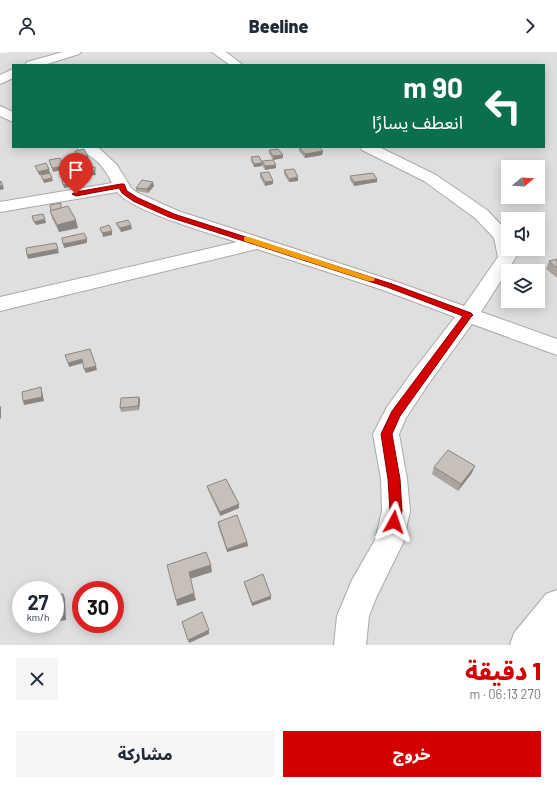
<!DOCTYPE html>
<html lang="ar">
<head>
<meta charset="utf-8">
<style>
	body { margin:0; font-family:Barlow,"Noto Sans Arabic",sans-serif; background:#f6f6f7; color:#1f2937; direction:rtl; height:100vh; display:flex; flex-direction:column; font-size:15px; white-space:nowrap }
	* { box-sizing:border-box; margin:0 }
	p { font-size:13px; color:#747a83 }
	.icon { flex:none; width:22px; height:22px; fill:none; stroke:currentColor; stroke-width:2; stroke-linecap:round; stroke-linejoin:round }
	.map { position:relative; height:593px; overflow:hidden; direction:ltr }
	.drawer { display:flex; flex-direction:column; background:#fff; flex:1 }
	.drawer>* { flex:none }
	.top-card { position:absolute; left:12px; top:12px; width:533px; height:84px; border-radius:0px; box-shadow:0 2px 10px #0003; direction:rtl; background:#0b6e4f; color:#fff; overflow:hidden }
	.needle { width:26px; rotate:72deg }
	.buttons { position:absolute; left:501px; top:108px; display:grid; gap:8px }
	.buttons a { display:grid; place-items:center; width:44px; height:44px; border-radius:0px; background:#fff; box-shadow:0 2px 10px #0003; font-size:20px }
	.speed { position:absolute; left:12px; top:529px; display:flex; gap:8px; font-size:20px; font-weight:700; text-align:center }
	.speed>* { display:grid; place-content:center; width:52px; height:52px; border-radius:50%; background:#fff; box-shadow:0 2px 10px #0003; line-height:1 }
	.speed small { font-size:10px; font-weight:400 }
	.speed .limit { border:6px solid #d22; background:#fff; color:#111 }
	.pin { position:absolute; display:grid; place-items:center; width:34px; height:34px; color:#fff; margin:-41px -17px; border-radius:50% 50% 50% 0; rotate:-45deg; box-shadow:0 0 4px #0007 }
	.pin .icon { rotate:45deg }
	.me { position:absolute; width:44px; margin:-22px; rotate:5deg; stroke-linejoin:round; filter:drop-shadow(0 0 3px #0008) }
	.turn { display:flex; align-items:center; gap:14px; height:84px; padding:0 16px; font-size:18px }
	.turn .icon { width:52px; height:52px; stroke-width:2.5 }
	.turn b { display:block; font-size:28px; line-height:34px }
	.round { display:grid; place-items:center; flex:none; width:42px; height:42px; border-radius:0px; background:#f6f6f7 }
	.summary { display:flex; align-items:center; justify-content:space-between; height:68px; padding:0 16px }
	h1 { font-size:24px; font-weight:800; line-height:30px; color:#d40000 }
	.button { display:flex; gap:8px; margin-top:auto; padding:8px 16px }
	.button a { flex:1; height:46px; border-radius:0px; background:#d40000; color:#fff; font-size:16px; font-weight:800; line-height:46px; text-align:center }
	.button a+a { background:#f6f6f7; color:#1f2937 }
	header { display:flex; justify-content:space-between; align-items:center; height:52px; padding:0 16px; background:#fff; font-size:18px; font-weight:800 }
	.map>svg:first-child { display:block }
	.residential { fill:#e0dfdf; fill-rule:evenodd }
	.lines { fill:none; stroke-linecap:round; stroke-linejoin:round }
	.minor-casing { stroke:#a9a9a9; stroke-width:2 }
	.minor { fill:#fff; fill-rule:evenodd }
	.wall { fill:#aba49e }
	.shaded-wall { fill:#8b8681 }
	.building { fill:#c7bfb8; stroke:#8b8681 }
	.route { fill:#d40000; stroke:#8a0000 }
	.slow { fill:#f59e0b }
</style>
</head>
<body>
<header><svg class="icon" aria-label="forward" viewBox="0 0 24 24"><path d="M9 5l7 7-7 7"/></svg>Beeline<svg class="icon" aria-label="person" viewBox="0 0 24 24"><circle cx="12" cy="8" r="4"/><path d="M4 21q1-7 8-7t8 7"/></svg></header>
<div class="map">
<svg width="557" height="593" viewBox="0 0 557 593">
	<rect width="100%" height="100%" fill="#f2efe9"/>
	<path class="residential" d="M13,0H557V593H0V2ZM13,13H544V95H13ZM508,115H538V145H508ZM508,167H538V197H508ZM508,219H538V249H508ZM21,538H55V572H21ZM81,538H115V572H81Z"/>
	<g class="lines">
		<defs>
			<g id="minor">
				<path d="M63,0H81L79,2L44,13H25L27,10Z"/>
				<path d="M212,0H226L243,13H230Z"/>
				<path d="M13,17V26L0,32V23Z"/>
				<path d="M0,54L13,60V70L0,64Z"/>
				<path d="M77,95H97L100,97L117,113L131,136L136,140L178,159L397,230L464,254L498,205L494,186L475,166L424,129L362,98L360,95H379L436,123L487,158L508,180V197H515L516,205L481,260L557,287V303L472,272L429,331L406,366L399,382L407,427L410,459L403,491L376,546L369,564L366,593H334L337,564L352,528L375,488L382,459L381,427L373,382L387,355L413,319L455,265L383,238L257,197L0,259V245L237,190C212,182 131,159 117,140L0,160V150L112,131C107,120 100,110 90,104C85,101 80,100 77,95Z"/>
				<path d="M557,538V593H510L514,581L546,542Z"/>
			</g>
		</defs>
		<use href="#minor" class="minor-casing"/>
		<use href="#minor" class="minor"/>
	</g>
	<g class="wall">
		<path d="M299,95L323,99L322,103L305,106L299,99Z"/>
		<path d="M269,98L283,106L273,108L269,101Z"/>
		<path d="M75,99L89,108L81,109L76,102Z"/>
		<path d="M251,105L262,110L276,113V116L265,118L262,113V114L254,115L251,109Z"/>
		<path d="M284,118L298,125V129L289,130L284,122Z"/>
		<path d="M260,121L273,129V132L265,134L260,125Z"/>
		<path d="M350,124L377,127V130L354,134L350,128Z"/>
		<path d="M154,134L148,141L136,139V136Z"/>
		<path d="M62,156L78,176L59,180L52,166L50,159Z"/>
		<path d="M116,171L132,177L121,180L117,174Z"/>
		<path d="M557,207V226L546,217L549,209Z"/>
		<path d="M139,345L140,348L139,358L121,360L120,356Z"/>
		<path d="M434,415L472,421L458,439L432,422Z"/>
		<path d="M207,434L239,452V456L220,464L208,438Z"/>
		<path d="M218,470L247,490L248,494L227,500L218,474Z"/>
		<path d="M244,530L271,547L252,554Z"/>
	</g>
	<g class="shaded-wall">
		<path d="M323,99L322,103L305,106V102Z"/>
		<path d="M283,103V106L273,108V104Z"/>
		<path d="M88,104L89,108L81,109L80,106Z"/>
		<path d="M262,111V114L254,115V112Z"/>
		<path d="M276,113V116L265,118V114Z"/>
		<path d="M64,114L65,117L53,120L52,116Z"/>
		<path d="M49,117L50,121L39,123L38,120Z"/>
		<path d="M95,119L96,123L87,124L86,121Z"/>
		<path d="M298,125V129L289,130V127Z"/>
		<path d="M52,126L53,129L44,131L43,128Z"/>
		<path d="M377,127V130L354,134V130Z"/>
		<path d="M273,129V132L265,134V130Z"/>
		<path d="M77,130L78,134L64,136L63,133Z"/>
		<path d="M153,130L154,134L148,141L147,137Z"/>
		<path d="M0,134H3L4,137L0,138Z"/>
		<path d="M45,167L46,171L36,173L34,170Z"/>
		<path d="M76,168L78,176L59,180L57,173Z"/>
		<path d="M131,173L132,177L121,180L120,176Z"/>
		<path d="M112,179V183L103,185L102,181Z"/>
		<path d="M87,187V191L64,196L63,192Z"/>
		<path d="M56,191L59,201L28,207L27,203Z"/>
		<path d="M82,307L83,311L69,315L68,311Z"/>
		<path d="M96,314L97,318L86,321L84,317Z"/>
		<path d="M41,335L42,339L44,349L24,353L23,349Z"/>
		<path d="M139,345L140,348L139,358L138,354Z"/>
		<path d="M0,354L1,355V366L0,367Z"/>
		<path d="M475,414L472,421L458,439L461,432Z"/>
		<path d="M239,452V456L220,464V460Z"/>
		<path d="M247,490L248,494L227,500V497Z"/>
		<path d="M211,513L212,520L190,527L189,520Z"/>
		<path d="M194,541L196,548L177,554L176,548Z"/>
		<path d="M63,542L65,546L66,568L55,570V567Z"/>
		<path d="M271,544V547L252,554V551Z"/>
		<path d="M39,572H49L40,574Z"/>
		<path d="M209,578V582L189,591L188,588Z"/>
	</g>
	<g class="building">
		<path d="M299,95H319L323,99L305,102Z"/>
		<path d="M84,97L88,104L80,106L75,99Z"/>
		<path d="M278,97L283,103L273,104L269,98Z"/>
		<path d="M259,104L262,111L254,112L251,105Z"/>
		<path d="M60,106L64,114L52,116L49,108Z"/>
		<path d="M273,108L276,113L265,114L262,109Z"/>
		<path d="M46,111L49,117L38,120L35,114Z"/>
		<path d="M95,115V119L86,121L85,117Z"/>
		<path d="M294,117L298,125L289,127L284,118Z"/>
		<path d="M269,120L273,129L265,130L260,121Z"/>
		<path d="M50,121L52,126L43,128L41,123Z"/>
		<path d="M373,121L377,127L354,130L350,124Z"/>
		<path d="M75,125L77,130L63,133L62,128Z"/>
		<path d="M142,128L153,130L147,137L136,136Z"/>
		<path d="M1,129L3,134H0V130Z"/>
		<path d="M61,151V156L51,159L50,153Z"/>
		<path d="M68,154L76,168L57,173L50,159Z"/>
		<path d="M43,162L45,167L34,170L32,164Z"/>
		<path d="M128,168L131,173L120,176L116,171Z"/>
		<path d="M109,173L112,179L102,181L100,176Z"/>
		<path d="M84,181L87,187L63,192L62,186Z"/>
		<path d="M56,191L58,197L27,203L26,196Z"/>
		<path d="M557,207V216L549,209Z"/>
		<path d="M90,297L96,314L84,317L82,307L68,311L65,303Z"/>
		<path d="M41,335L42,345L23,349L22,340Z"/>
		<path d="M139,345L138,354L120,356L121,346Z"/>
		<path d="M448,398L475,414L461,432L434,415Z"/>
		<path d="M226,427L239,452L220,460L207,434Z"/>
		<path d="M237,463L247,490L227,497L218,470Z"/>
		<path d="M206,500L211,513L189,520L194,541L176,548L167,513Z"/>
		<path d="M263,522L271,544L252,551L244,530Z"/>
		<path d="M63,542L64,564L55,567V544Z"/>
		<path d="M202,560L209,578L188,588L182,570Z"/>
	</g>
	<path class="route" d="M121,132H124L127,139L138,146L174,162L392,232L471,261L473,263L471,265L400,364L392,382L400,427L402,459L398,473L394,475L389,473L388,470L390,459L388,427L381,382L392,359L463,264L387,235L169,165L133,149L122,141L119,136L76,144L72,142L76,140Z"/>
	<path class="slow" d="M244,185H249L374,226L375,227L374,229H368L244,189Z"/>
</svg>
<div class="buttons">
<a><svg class="needle" viewBox="-14 -14 28 28"><path d="M0-13l5 13h-10z" fill="#e53935"/><path d="M0 13l5-13h-10z" fill="#747a83"/></svg></a>
<a><svg class="icon" aria-label="sound" viewBox="0 0 24 24"><path d="M4 9h4l5-4v14l-5-4H4zM17 9q2 3 0 6"/></svg></a>
<a><svg class="icon" aria-label="layers" viewBox="0 0 24 24"><path d="M12 4l9 5-9 5-9-5zM3 14l9 5 9-5"/></svg></a>
</div>
<div class="speed"><div>27<small>km/h</small></div><div class="limit">30</div></div>
<div class="pin" style="left:76px;top:142px;background:#d93025"><svg class="icon" aria-label="arrive" viewBox="0 0 24 24"><path d="M6 21V4h12l-3 4 3 4H6"/></svg></div>
<svg class="me" style="left:394px;top:470px" viewBox="-20 -20 40 40"><path d="M0-17L14 15 0 8-14 15z" fill="#d40000" stroke="#fff" stroke-width="4"/></svg>
<div class="top-card">
<div class="turn"><svg class="icon" aria-label="left" viewBox="0 0 24 24"><path d="M17 20v-9H6M10 6l-5 5 5 5"/></svg><div><b>90 m</b>انعطف يسارًا</div></div>
</div>
</div>
<section class="drawer">
<div class="summary"><div><h1>1 دقيقة</h1><p>270 m · 06:13</p></div><a class="round"><svg class="icon" aria-label="close" viewBox="0 0 24 24"><path d="M6 6l12 12M18 6L6 18"/></svg></a></div>
<div class="button"><a>خروج</a><a>مشاركة</a></div>
</section>
</body>
</html>
